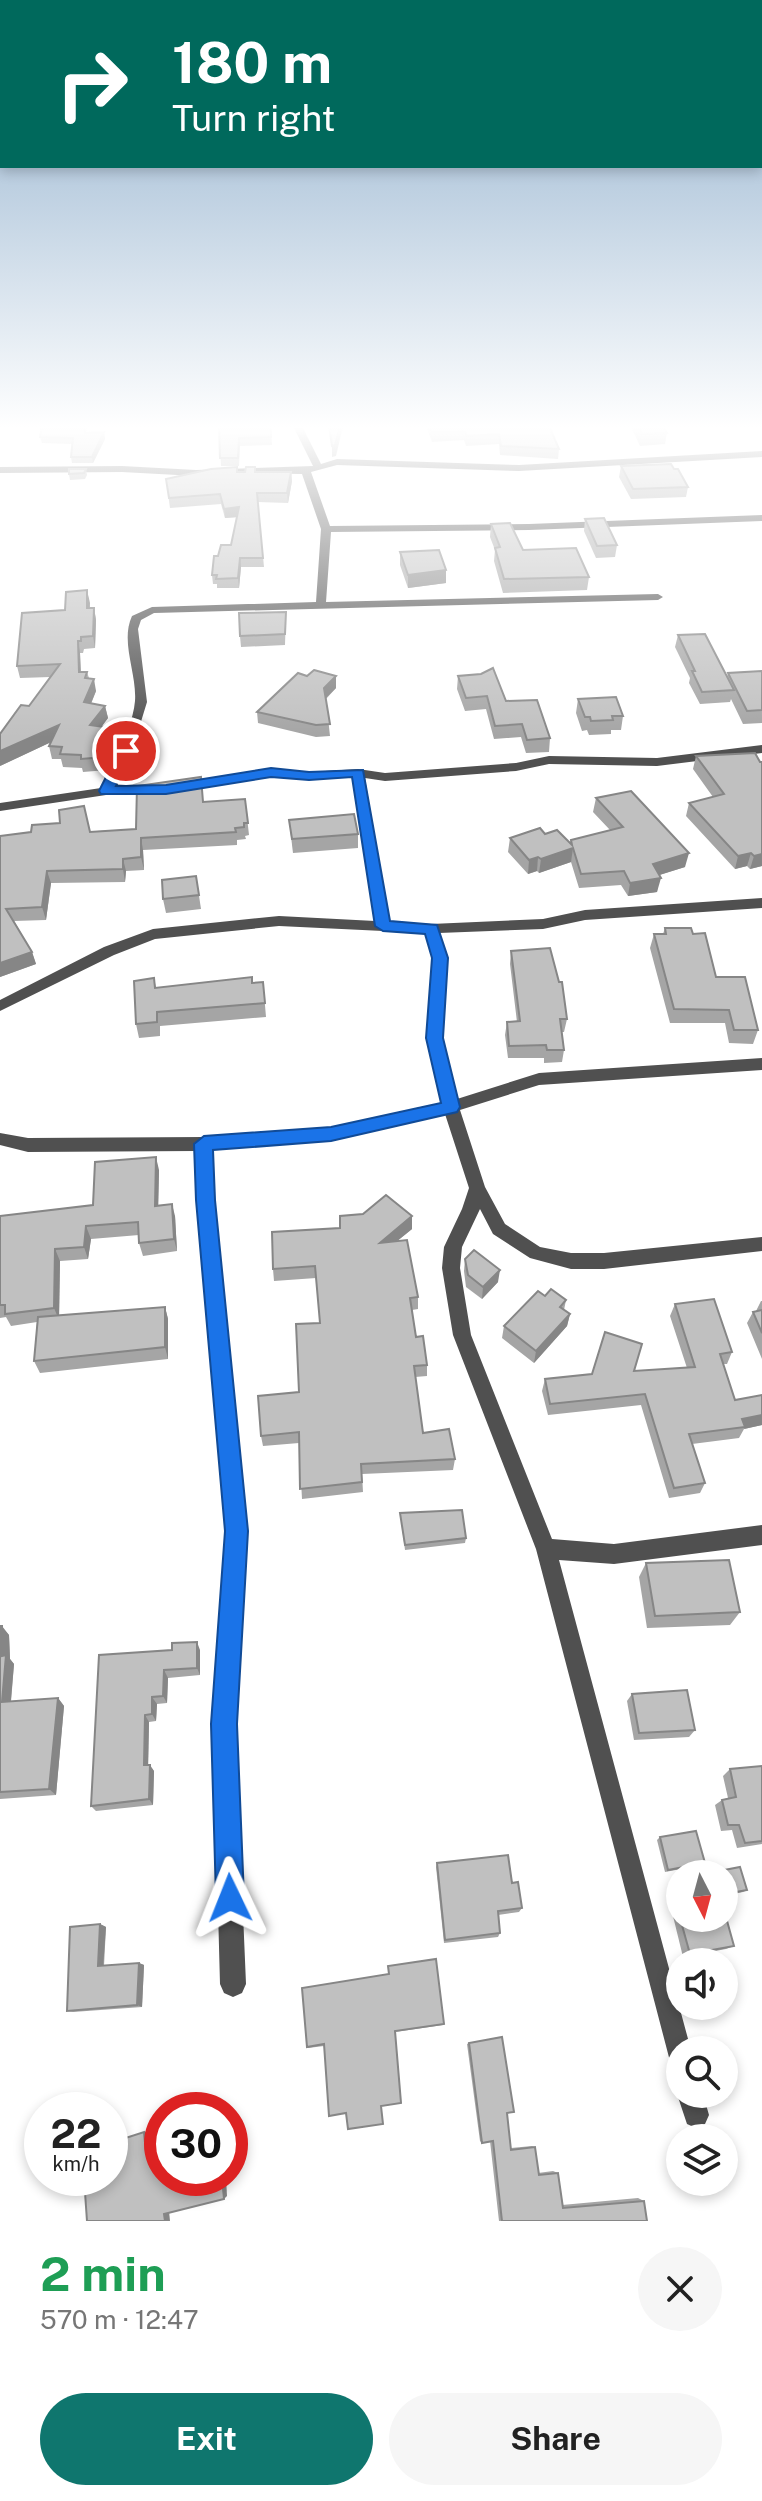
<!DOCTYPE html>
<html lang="en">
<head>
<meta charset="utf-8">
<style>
	body { margin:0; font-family:"Public Sans",sans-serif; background:#f6f6f6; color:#222; height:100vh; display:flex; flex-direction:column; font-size:30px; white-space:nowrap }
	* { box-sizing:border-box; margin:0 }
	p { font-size:26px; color:#767676 }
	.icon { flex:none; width:44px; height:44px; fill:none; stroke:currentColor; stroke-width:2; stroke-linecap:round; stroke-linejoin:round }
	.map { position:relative; height:2221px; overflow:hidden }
	.sheet { display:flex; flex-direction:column; background:#fff; flex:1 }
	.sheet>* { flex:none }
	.hud { position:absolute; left:0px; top:0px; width:762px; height:168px; box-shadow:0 4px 12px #0003; background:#00695c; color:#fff; overflow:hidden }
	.needle { width:52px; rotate:174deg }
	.buttons { position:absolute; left:666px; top:1860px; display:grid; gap:16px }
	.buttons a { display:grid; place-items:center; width:72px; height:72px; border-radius:50%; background:#fff; box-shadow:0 4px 12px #0003; font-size:40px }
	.speed { position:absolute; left:24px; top:2092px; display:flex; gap:16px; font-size:40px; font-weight:700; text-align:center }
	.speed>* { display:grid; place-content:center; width:104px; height:104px; border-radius:50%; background:#fff; box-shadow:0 4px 12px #0003; line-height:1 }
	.speed small { font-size:20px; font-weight:400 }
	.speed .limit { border:12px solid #d22; background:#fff; color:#111 }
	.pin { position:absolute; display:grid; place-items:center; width:68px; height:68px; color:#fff; margin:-34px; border:4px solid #fff; border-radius:50%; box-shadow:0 2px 8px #0007 }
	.me { position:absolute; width:88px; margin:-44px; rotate:358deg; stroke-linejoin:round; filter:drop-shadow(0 0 6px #0008) }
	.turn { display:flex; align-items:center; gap:28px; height:168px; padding:0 40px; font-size:36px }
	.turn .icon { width:104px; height:104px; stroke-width:2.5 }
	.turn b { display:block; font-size:56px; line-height:68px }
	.round { display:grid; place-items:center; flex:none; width:84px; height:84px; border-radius:42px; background:#f6f6f6 }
	.overview { display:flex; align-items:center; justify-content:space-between; height:136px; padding:0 40px }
	h1 { font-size:48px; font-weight:700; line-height:60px; color:#1e9e55 }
	.button { display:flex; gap:16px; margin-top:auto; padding:16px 40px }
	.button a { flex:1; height:92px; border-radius:48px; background:#0f766e; color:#fff; font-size:32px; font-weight:700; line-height:92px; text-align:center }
	.button a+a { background:#f6f6f6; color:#222 }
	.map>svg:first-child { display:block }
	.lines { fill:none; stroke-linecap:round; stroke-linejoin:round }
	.street { fill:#505050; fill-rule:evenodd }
	.wall { fill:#a5a5a5 }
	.shaded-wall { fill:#868686 }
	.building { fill:#c0c0c0; stroke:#868686; stroke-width:2 }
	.route { fill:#1a73e8; stroke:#114b97; stroke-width:2 }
</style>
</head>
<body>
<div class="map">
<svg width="762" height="2221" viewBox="0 0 762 2221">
	<rect width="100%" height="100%" fill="#fff"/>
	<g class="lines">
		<g class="street">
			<path d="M293,426H302L321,464L337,459L519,465L762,451V457L519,471L337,465L311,472L330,526L529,524L762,515V521L529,530L331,532L326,602L658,594L663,597L658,600L154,613L141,620L138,629L147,702L132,751L114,787L157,786L163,790L161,793L106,795L0,811V803L101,788C113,765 133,727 135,701C137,673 120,642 132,616L152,607L316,602L321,529L302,474L244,473L196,476L122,472L0,473V467L122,466L196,470L313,466Z"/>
			<path d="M762,745V753L657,766L549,764L516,771L385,781L365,778L389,922L431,924L543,919L585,910L762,898V908L585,920L543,929L439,933L447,958L442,1038L457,1099L539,1073L762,1058V1070L539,1085L460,1110L485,1187L505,1224L540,1247L571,1253H604L762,1237V1251L604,1269H571L530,1258L493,1234L480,1209L462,1247L460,1268L471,1335L552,1539L614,1544L762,1525V1545L614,1564L559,1560L691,2050H680V2069L671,2065L536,1549L453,1335L442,1268L444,1247L462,1209L469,1188L445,1114L331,1140L212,1150L213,1200L247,1531L235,1724L246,1984L242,1993L233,1997L224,1993L220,1984L213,1724L227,1531L197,1200L196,1151L28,1152L0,1145V1133L28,1138L204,1137L331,1128L442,1103L426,1038L433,958L425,933L279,926L155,939L114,955L0,1011V1000L104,947L153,929L279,916L375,921L352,777L309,780L271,777L180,791L174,787L176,784L271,769L309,772L358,769L385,773L516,763L549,756L657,758Z"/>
			<path d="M680,2086V2094H703L709,2115L705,2124L696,2128L687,2124L677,2094Z"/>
		</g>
	</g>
	<g class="wall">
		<path d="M42,426H87L86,433L104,432L105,439L93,463H72L71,457L72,444L42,443L40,437Z"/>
		<path d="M219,426H271L272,445L240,446L239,466H221Z"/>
		<path d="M426,426H549L559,449L558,459L500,455L499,444L466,446L464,440L432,442Z"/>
		<path d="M663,426L667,433L665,444L640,446L631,427Z"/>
		<path d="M621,466L674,469L688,487L686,497L631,499L619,477Z"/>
		<path d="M86,469L87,475L85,479L70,480L69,474Z"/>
		<path d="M238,472H291L292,481L288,503L258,502L264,567H241L239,588H217V584H213L212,575L218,556L231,545L237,517L225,518L221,504L170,508L166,479Z"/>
		<path d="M585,519L617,545L615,557L596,558L584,531Z"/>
		<path d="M491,524L523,550L589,577L587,590L503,593L494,561L495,550L490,537Z"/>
		<path d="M400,552L446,583L408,588L400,565Z"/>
		<path d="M87,590L90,608H94L96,620L95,648L84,649L83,653H80L81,672H87L89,678L96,691L91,704L105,706L108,718L101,727L114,740V755L107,770L83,772L82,768L63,767L61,759H52L49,746L51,742L0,766L29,706L50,677L20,678L17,666L65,610Z"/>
		<path d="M286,612L285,645L241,647L240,636Z"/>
		<path d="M678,635L727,677L728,673L762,671V723L743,724L731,699L730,702L700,704L689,683L690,678L675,647Z"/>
		<path d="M307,676H336V688L326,699L330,736L316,737L258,723L257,712Z"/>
		<path d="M458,676L506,701L550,738L549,752L526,753L521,737L494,739L486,709L465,711L457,689Z"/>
		<path d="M578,699L623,716L621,730H611V734L589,735L587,730L582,731L576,713Z"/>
		<path d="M696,756L762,762V866L750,869L747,866L735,869L686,816L689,803L713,797L693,769Z"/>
		<path d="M596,798L685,867L659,875L657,892L628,896L621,885L579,888L571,862L539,873L537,871L528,874L508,852L510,838L545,834L570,843L571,840L610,830L593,812Z"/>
		<path d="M245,799L249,835L245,836L246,839L237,840V845L143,850L144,870L126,871L125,882L51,883L46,920L14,921L32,952L36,964L0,977V836L136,829L204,802Z"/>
		<path d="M289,820L358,834V848L293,853Z"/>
		<path d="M196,876L201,909L166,913L163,899Z"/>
		<path d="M665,928L693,934L716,977L758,1030L753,1044L729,1043L725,1023H670L650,948L654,934H663Z"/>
		<path d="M511,951L567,1019L564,1032H562L564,1050L562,1062L544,1063V1058H508L505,1035L507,1022H517L510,964Z"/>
		<path d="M154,978L156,988L263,982L266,1017L160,1026V1036L139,1038L136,1024Z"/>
		<path d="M159,1170L158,1205L175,1216L177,1251L143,1256L139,1243V1235L91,1239L88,1259L60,1261L59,1316L165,1307L168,1319V1359L40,1373L34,1361L37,1322L11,1326L6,1317L0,1318V1216L93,1205Z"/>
		<path d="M412,1216V1229L397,1241L418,1297V1309L412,1310L416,1337L427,1365V1376L415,1377L423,1433L455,1459L453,1470L362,1474L363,1492L302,1499L299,1443L263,1446L261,1436L299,1392L320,1323L316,1278L274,1281L273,1269L340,1228Z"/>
		<path d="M465,1259L498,1282L482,1299L466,1287L464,1271Z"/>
		<path d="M545,1296L566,1300L564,1310L570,1314L567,1326L534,1363L502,1338L504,1326Z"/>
		<path d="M761,1301H762V1359L747,1323L753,1312L756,1311Z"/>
		<path d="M675,1304L732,1352L727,1364H723L735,1400L762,1425L744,1429L739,1438L692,1444L705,1483L700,1493L669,1498L641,1405L548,1415L542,1391L545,1379L687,1368L670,1316Z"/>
		<path d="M400,1513L466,1538L465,1543L405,1550Z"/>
		<path d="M646,1563L740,1612L730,1625L647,1628L639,1577Z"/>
		<path d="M0,1626L9,1635L10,1659L14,1664L11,1702L58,1698L64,1706L56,1795L0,1799Z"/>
		<path d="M200,1650V1675L168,1678L167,1703L157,1704L156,1721L149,1722L148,1765L154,1771L153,1805L96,1811L91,1806L99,1655Z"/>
		<path d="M632,1694L695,1730L689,1737L634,1740L627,1701Z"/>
		<path d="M762,1766V1844L737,1848L732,1830L721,1831L715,1805L722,1800L728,1798L723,1776L730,1769Z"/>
		<path d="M660,1837L705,1863L702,1865L665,1872L657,1840Z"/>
		<path d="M437,1863L512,1883L522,1908L519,1912L498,1915L500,1933L498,1937L444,1943L436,1867Z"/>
		<path d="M740,1867L747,1890L743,1892L724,1896V1874L715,1873L719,1871Z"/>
		<path d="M678,1908L734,1946L726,1949L683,1957L672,1912Z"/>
		<path d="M100,1924L106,1927L104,1966L139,1963L144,1965L142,2007L73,2012L67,2011Z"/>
		<path d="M388,1974L444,2024L443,2025L395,2032L381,2106L346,2113L324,2046L308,2048L307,2047Z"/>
		<path d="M469,2043L507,2113L511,2148L532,2146L535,2147L538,2173L553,2171L558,2173L562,2205L638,2198L644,2201L647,2221H499L490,2141L482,2143L480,2141L467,2044Z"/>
	</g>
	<g class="shaded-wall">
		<path d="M340,426H343L336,456L332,457V446Z"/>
		<path d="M104,432L105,439L93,463L92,457Z"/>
		<path d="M291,472L292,481L288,503L287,493Z"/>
		<path d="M239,507V517L225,518L224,509Z"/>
		<path d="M240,558L241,567L239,588L238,578Z"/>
		<path d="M446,570V583L408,588V575Z"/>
		<path d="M87,590L90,603L89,620L87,608Z"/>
		<path d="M94,608L96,620L95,648L93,636Z"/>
		<path d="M78,641L80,653L81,684L79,672Z"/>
		<path d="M336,676V688L324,700V688Z"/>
		<path d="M94,679L96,691L86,715L84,702Z"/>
		<path d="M105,706L108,718L93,738L90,725Z"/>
		<path d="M59,725L62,737L0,766V751Z"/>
		<path d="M111,728L114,740V755L107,770L104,757Z"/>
		<path d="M141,838L143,850L144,870L141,857Z"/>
		<path d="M573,848L571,862L539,873L541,859Z"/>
		<path d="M689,853L685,867L650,878L653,864Z"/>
		<path d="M751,853L747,866L735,869L738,856Z"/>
		<path d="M762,854V866L750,869L754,856Z"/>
		<path d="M538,857L537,871L528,874L529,860Z"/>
		<path d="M123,859L126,871L125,882L123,869Z"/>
		<path d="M47,871L51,883L46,920L42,907Z"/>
		<path d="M661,878L657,892L628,896L630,883Z"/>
		<path d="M32,952L36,964L0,977V963Z"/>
		<path d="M156,1157L159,1170L158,1218L155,1206Z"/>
		<path d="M172,1204L175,1216L177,1251L174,1239Z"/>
		<path d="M412,1216V1229L380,1255V1243Z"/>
		<path d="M86,1226L91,1239L88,1259L84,1247Z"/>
		<path d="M55,1249L60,1261L59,1320L54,1308Z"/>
		<path d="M500,1270L498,1282L482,1299L483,1287Z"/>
		<path d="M165,1307L168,1319V1359L165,1347Z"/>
		<path d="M570,1314L567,1326L534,1363L536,1351Z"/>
		<path d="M762,1415V1425L744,1429L745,1427L742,1419Z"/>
		<path d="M2,1626L9,1635L10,1659L14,1664L10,1710L2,1702Z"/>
		<path d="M197,1642L200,1650V1675L197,1668Z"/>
		<path d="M164,1670L168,1678L167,1703L163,1696Z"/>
		<path d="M152,1697L157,1704L156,1721L152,1714Z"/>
		<path d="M58,1698L64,1706L56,1795L49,1789Z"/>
		<path d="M145,1715L149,1722L148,1771L144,1765Z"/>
		<path d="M150,1765L154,1771L153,1805L149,1799Z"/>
		<path d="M100,1924L106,1927L103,1968L98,1966Z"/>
		<path d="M139,1963L144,1965L142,2007L137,2005Z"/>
		<path d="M149,2131L152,2151L146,2153L144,2132Z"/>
		<path d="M162,2147V2157L158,2158L157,2149Z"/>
		<path d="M222,2178H226L227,2196L224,2199Z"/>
		<path d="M169,2211L170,2221H165L164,2214Z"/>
	</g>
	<g class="building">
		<path d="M42,426H85V433L104,432L92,457H71L73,438L40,437Z"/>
		<path d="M219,426H271V437L239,438L238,458H220Z"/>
		<path d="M329,426H340L335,445L332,446Z"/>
		<path d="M430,426H549L559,449L501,446L499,434L467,436L465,431L432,432Z"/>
		<path d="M638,426H663L667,433L642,434Z"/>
		<path d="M671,464L674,469H678L688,487L633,489L621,466Z"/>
		<path d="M237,467V472H245L246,467H255V472H291L287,493H257L263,558H240L238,578L216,579L217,575H212L214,556H218L221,545H231L239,507L224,509L220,494L169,498L166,479L211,469Z"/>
		<path d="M69,469H86L84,473L69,474Z"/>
		<path d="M604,518L617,545L597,546L585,519Z"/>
		<path d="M510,523L523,550L576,548L589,577L504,579L495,548L500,547L491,524Z"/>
		<path d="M439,550L446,570L408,575L400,552Z"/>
		<path d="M87,590V608H94L93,636L81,637V641H78L79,672H87L85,678L94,679L84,702L105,706L90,725L111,728L112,742L104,757L81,759V755L60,754L62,747L49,746L59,725L0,751V734L21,705L29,706L60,664L17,666L22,613L65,610L66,592Z"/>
		<path d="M286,612L285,634L240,636L239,613Z"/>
		<path d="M705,634L734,690L702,692L692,671H695L678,635Z"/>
		<path d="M493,668L506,701L537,700L550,738L527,740L522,724L495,726L487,696L466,698L458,676L481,674Z"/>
		<path d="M314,670L336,676L324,688L330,724L316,725L257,712L298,673L307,676Z"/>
		<path d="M762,671V710L747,711L728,673Z"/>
		<path d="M616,697L623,716H612L613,720L591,721L590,717H585L578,699Z"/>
		<path d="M755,753L760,762H762V854L754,856L751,853L738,856L689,803L724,794L696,756Z"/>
		<path d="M201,777L203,802L245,799L248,823H244V827L235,828L236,832L141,838V857L123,859V869L47,871L42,907L6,909L32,952L0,963V836L31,832L32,825L60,823L59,810L84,806L90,832L136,829L137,786Z"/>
		<path d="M631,791L689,853L653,864L661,878L630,883L624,871L581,874L573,848L541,859L538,857L529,860L510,838L540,828L545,834L557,830L572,845L571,840L623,827L596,798Z"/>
		<path d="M354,814L358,834L292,839L289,820Z"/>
		<path d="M196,876L199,895L163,899L162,880Z"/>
		<path d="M665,928H691L693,934L705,933L716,977H745L758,1030H734L729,1010L674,1009L654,934H666Z"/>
		<path d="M550,948L559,982H562L567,1019H560L564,1050H547L546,1045L509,1046L507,1022L520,1021L511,951Z"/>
		<path d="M252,977V983L263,982L265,1003L157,1012V1022L136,1024L134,981L154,978L155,988Z"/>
		<path d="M156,1157L155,1206L172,1204L174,1239L139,1243L138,1222L86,1226L84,1247L55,1249L54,1308L5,1314V1305H0V1216L93,1205L95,1162Z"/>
		<path d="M386,1195L412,1216L380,1243L407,1240L418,1297L410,1298L416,1337L423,1336L427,1365L414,1366L423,1433L449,1429L455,1459L361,1464L362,1482L300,1489L299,1432L261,1436L258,1396L299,1392L296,1324L320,1323L315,1266L273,1269L272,1232L340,1228V1216L363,1214Z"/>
		<path d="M474,1250L500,1270L483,1287L468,1275L465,1259Z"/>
		<path d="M551,1289L566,1300L560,1307L570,1314L536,1351L504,1326L538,1291L545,1296Z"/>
		<path d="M714,1299L732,1352L720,1354L735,1400L762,1395V1415L742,1419L745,1427L689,1434L705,1483L674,1488L645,1394L550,1404L545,1379L592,1374L605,1332L642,1344L634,1371L695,1367L675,1304Z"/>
		<path d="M165,1307V1347L34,1361L38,1317Z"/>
		<path d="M762,1310V1333L753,1312Z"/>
		<path d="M462,1510L466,1538L405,1545L400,1513Z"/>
		<path d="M729,1560L740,1612L655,1616L646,1563Z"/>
		<path d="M0,1626H2V1656L6,1655L2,1702L58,1698L49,1789L0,1792Z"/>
		<path d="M197,1642V1668L164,1670L163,1696L152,1697V1714L145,1715L144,1765H150L149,1799L91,1806L99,1655L172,1650V1643Z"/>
		<path d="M687,1690L695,1730L639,1733L632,1694Z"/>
		<path d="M762,1766V1841L745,1843L739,1825H728L722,1800L736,1797L730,1769Z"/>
		<path d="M696,1831L705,1863L668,1870L660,1837Z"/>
		<path d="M508,1855L512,1883L518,1882L522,1908L498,1911L500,1933L445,1940L437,1863Z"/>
		<path d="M740,1867L747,1890L725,1894L724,1874H720L719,1871Z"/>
		<path d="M724,1910L734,1946L690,1954L680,1918H724Z"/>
		<path d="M100,1924L98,1966L139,1963L137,2005L67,2011L70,1927Z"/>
		<path d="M436,1959L444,2024L395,2031L401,2103L381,2106L383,2124L348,2129L346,2113L329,2116L324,2044L307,2047L302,1988L389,1974L388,1966Z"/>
		<path d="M502,2037L514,2112L507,2113L511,2150L535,2147L539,2175L558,2173L563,2208L644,2201L647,2221H502L493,2141L482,2143L469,2043Z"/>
		<path d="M144,2132L146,2153L157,2149L158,2158L162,2157V2178H222L224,2199L164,2214L165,2221H87L84,2178H110V2143Z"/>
	</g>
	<linearGradient id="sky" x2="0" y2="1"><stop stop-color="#8aabca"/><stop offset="0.58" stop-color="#fff"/><stop offset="1" stop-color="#fff" stop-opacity="0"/></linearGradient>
	<rect width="762" height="737" fill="url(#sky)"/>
	<path class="route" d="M126,747L133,751L116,786L166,785L271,768L309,772L363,770L390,921L437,925L448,958L443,1038L460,1107L457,1112L331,1141L213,1150L215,1200L248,1531L237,1724L244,1898L240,1907L230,1912L220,1907L216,1898L211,1724L225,1531L196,1200L194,1144L204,1136L331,1127L441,1103L426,1038L432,958L425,934L383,931L375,926L352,777L309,780L271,777L166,794H101L99,791L119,751Z"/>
</svg>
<div class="buttons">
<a><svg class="needle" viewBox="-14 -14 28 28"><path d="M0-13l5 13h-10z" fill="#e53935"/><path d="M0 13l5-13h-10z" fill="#767676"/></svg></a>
<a><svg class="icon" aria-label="sound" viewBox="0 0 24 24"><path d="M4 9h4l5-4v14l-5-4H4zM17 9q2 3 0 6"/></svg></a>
<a><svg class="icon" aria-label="search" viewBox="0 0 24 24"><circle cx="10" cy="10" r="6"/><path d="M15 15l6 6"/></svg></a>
<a><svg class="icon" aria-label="layers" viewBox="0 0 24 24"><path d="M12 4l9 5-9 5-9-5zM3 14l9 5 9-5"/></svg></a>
</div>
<div class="speed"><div>22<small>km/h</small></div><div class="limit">30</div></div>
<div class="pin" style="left:126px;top:751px;background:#d93025"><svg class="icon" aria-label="arrive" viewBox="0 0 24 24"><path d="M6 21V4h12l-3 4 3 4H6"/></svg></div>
<svg class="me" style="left:230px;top:1898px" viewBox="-20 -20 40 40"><path d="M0-17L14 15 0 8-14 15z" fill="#1a73e8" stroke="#fff" stroke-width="4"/></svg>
<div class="hud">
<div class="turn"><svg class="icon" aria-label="right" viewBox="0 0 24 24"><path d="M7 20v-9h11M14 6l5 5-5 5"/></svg><div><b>180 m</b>Turn right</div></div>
</div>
</div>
<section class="sheet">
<div class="overview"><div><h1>2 min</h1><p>570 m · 12:47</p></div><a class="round"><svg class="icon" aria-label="close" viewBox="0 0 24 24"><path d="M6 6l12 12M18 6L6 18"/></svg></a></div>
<div class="button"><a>Exit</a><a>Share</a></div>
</section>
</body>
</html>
